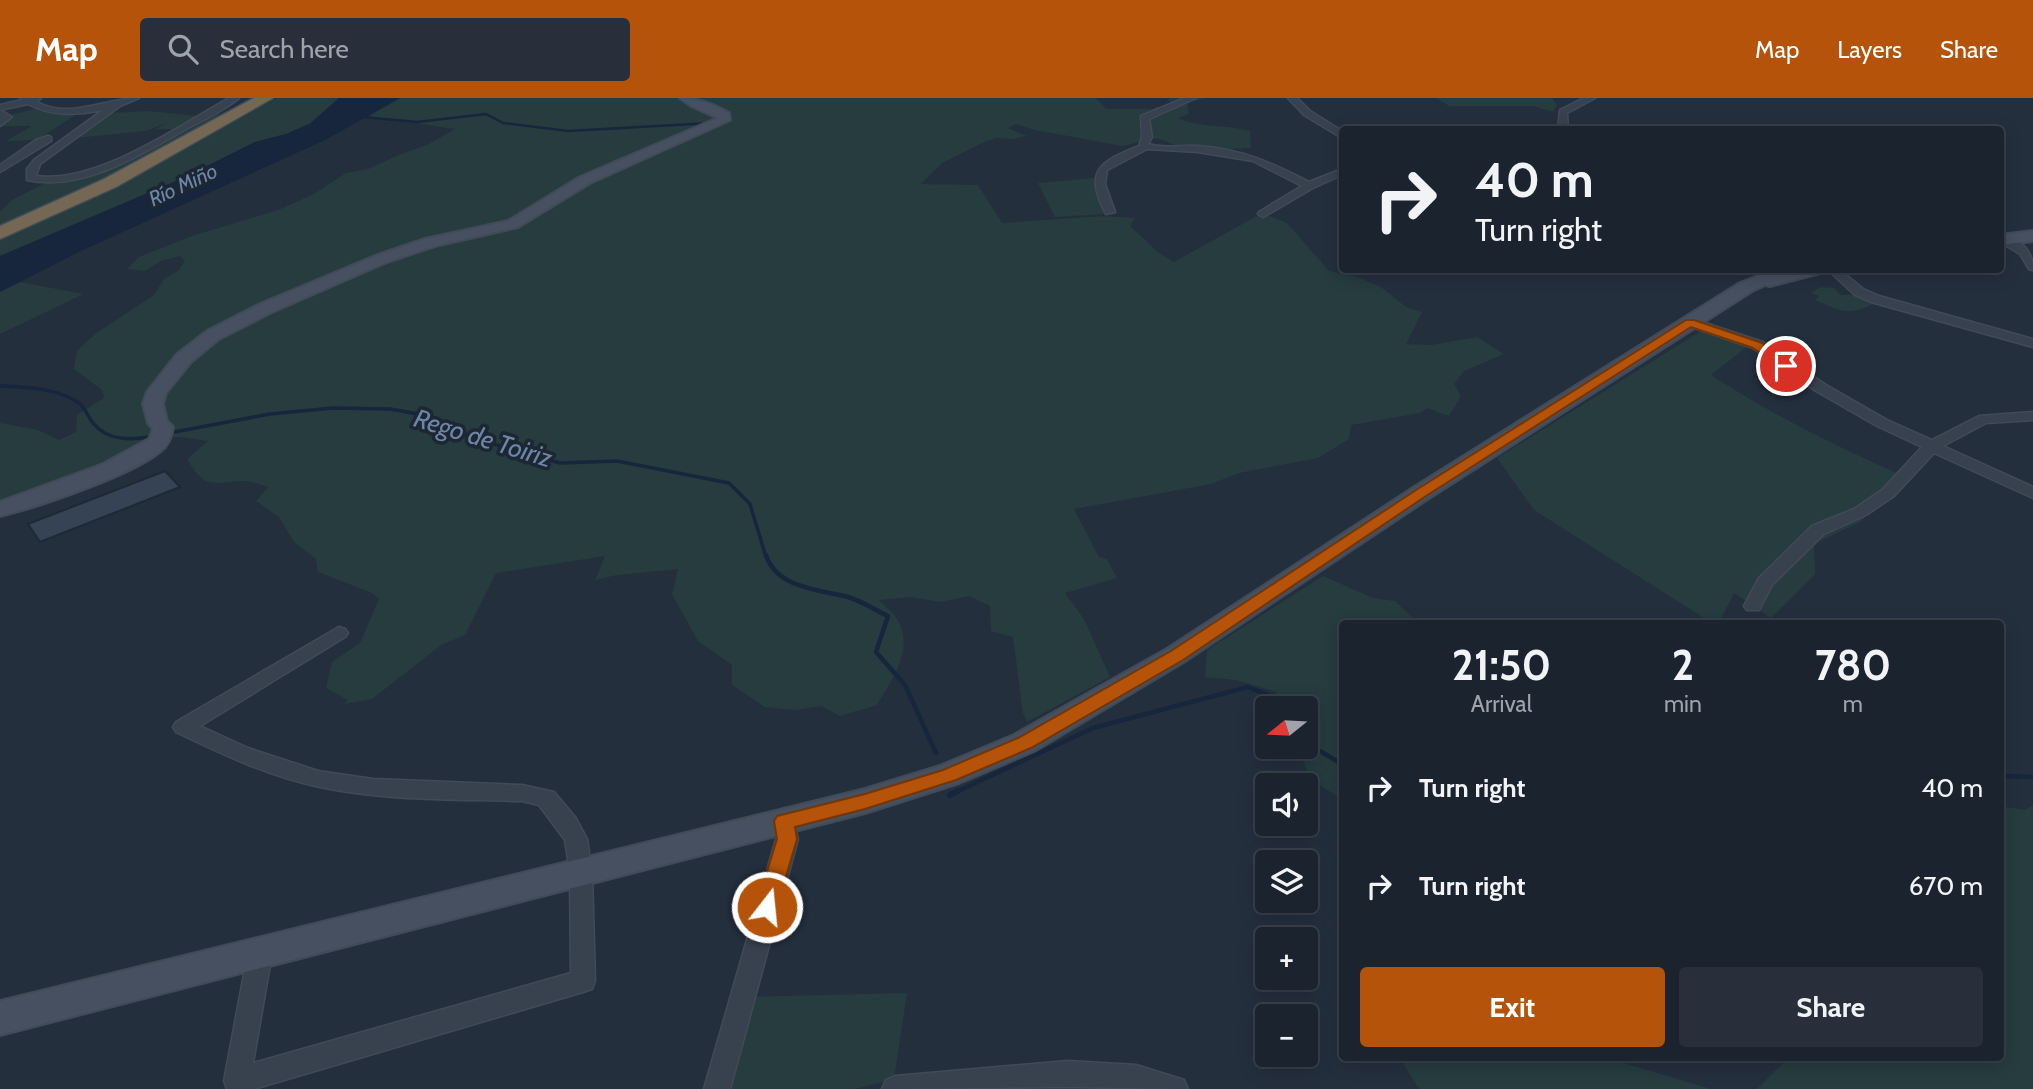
<!DOCTYPE html>
<html lang="en">
<head>
<meta charset="utf-8">
<style>
	body { margin:0; font-family:Cabin,sans-serif; background:#282f3a; color:#f1f3f6; height:100vh; display:flex; flex-direction:column; font-size:26px; white-space:nowrap }
	* { box-sizing:border-box; margin:0 }
	p { font-size:23px; color:#a0a4aa }
	.icon { flex:none; width:38px; height:38px; fill:none; stroke:currentColor; stroke-width:2; stroke-linecap:round; stroke-linejoin:round }
	.map { position:relative; flex:1; overflow:hidden }
	.details { position:absolute; left:1339px; top:522px; width:665px; height:441px; display:flex; flex-direction:column; background:#1b232e; border-radius:7px; box-shadow:0 4px 18px #0003,0 0 0 2px #39404a }
	.details>* { flex:none }
	.banner { position:absolute; left:1339px; top:28px; width:665px; height:147px; border-radius:7px; box-shadow:0 4px 18px #0003,0 0 0 2px #39404a; background:#1b232e; color:#f1f3f6; overflow:hidden }
	.needle { width:46px; rotate:252deg }
	.tools { position:absolute; left:1255px; top:598px; display:grid; gap:14px }
	.tools a { display:grid; place-items:center; width:63px; height:63px; border-radius:7px; background:#1b232e; box-shadow:0 4px 18px #0003,0 0 0 2px #39404a; font-size:35px }
	.pin { position:absolute; display:grid; place-items:center; width:60px; height:60px; color:#fff; margin:-30px; border:4px solid #fff; border-radius:50%; box-shadow:0 2px 7px #0007 }
	.me { position:absolute; width:77px; margin:-38px; rotate:16deg; stroke-linejoin:round; filter:drop-shadow(0 0 5px #0008) }
	.turn { display:flex; align-items:center; gap:24px; height:147px; padding:0 21px; font-size:32px }
	.turn .icon { width:91px; height:91px; stroke-width:2.5 }
	.turn b { display:block; font-size:49px; line-height:60px }
	.eta { display:flex; justify-content:space-evenly; align-items:center; height:119px; text-align:center }
	.eta b { font-size:42px; font-weight:700; line-height:49px }
	.cta { display:flex; gap:14px; margin-top:auto; padding:14px 21px }
	.cta a { flex:1; height:80px; border-radius:7px; background:#b45309; color:#fff; font-size:28px; font-weight:700; line-height:80px; text-align:center }
	.cta a+a { background:#282f3a; color:#f1f3f6 }
	ul { padding:0; list-style:none }
	li { display:flex; align-items:center; gap:21px; height:98px; padding:0 21px }
	li div { flex:1 }
	li b { display:block; font-size:26px }
	li em { font-style:normal }
	header { display:flex; align-items:center; gap:42px; box-sizing:border-box; height:98px; padding:0 35px; background:#b45309; color:#fff }
	header strong { font-size:33px }
	nav { display:flex; gap:38px; margin-inline-start:auto; font-size:24px }
	.search { width:490px; height:63px; background:#282f3a; display:flex; align-items:center; gap:18px; box-sizing:border-box; padding:0 24px; border-radius:7px; color:#a0a4aa; font-size:26px }
	.map>svg:first-child { display:block }
	.green { fill:#263c3f }
	.water { fill:#17263c }
	.lines { fill:none; stroke-linecap:round; stroke-linejoin:round }
	.stream-far3 { stroke:#17263c; stroke-width:2.5 }
	.stream-far2 { stroke:#17263c; stroke-width:3.5 }
	.stream-far1 { stroke:#17263c; stroke-width:4.5 }
	.stream { stroke:#17263c; stroke-width:6 }
	.building { fill:#364354; stroke:#1f2835; stroke-width:2 }
	.street-casing { stroke:#414a57; stroke-width:3 }
	.secondary-casing { stroke:#414a57; stroke-width:4 }
	.highway-casing { stroke:#434c59; stroke-width:3 }
	.street { fill:#38414e; fill-rule:evenodd }
	.secondary { fill:#465061; fill-rule:evenodd }
	.highway { fill:#746855; fill-rule:evenodd }
	.route { fill:#b45309; stroke:#753606; stroke-width:2 }
	.labels { text-anchor:middle; stroke-width:7; stroke-linejoin:round; paint-order:stroke }
	.far-water-label { font-size:21px; font-style:italic; fill:#6d86a8; stroke:#1d2633 }
	.water-label { font-size:26px; font-style:italic; fill:#6d86a8; stroke:#1d2633 }
</style>
</head>
<body>
<header>
<strong>Map</strong>
<div class="search"><svg class="icon" aria-label="search" viewBox="0 0 24 24"><circle cx="10" cy="10" r="6"/><path d="M15 15l6 6"/></svg>Search here</div>
<nav><a>Map</a><a>Layers</a><a>Share</a></nav>
</header>
<div class="map">
<svg width="2033" height="991" viewBox="0 0 2033 991">
	<rect width="100%" height="100%" fill="#242f3e"/>
	<g class="green">
		<path d="M277,0H339L310,25L286,36L255,44L183,80L0,158V140L110,91Z"/>
		<path d="M400,0H1096L1106,11H1155V9H1166L1174,5L1167,2L1172,0H1205L1187,5L1189,16L1178,20C1204,31 1226,26 1250,33L1251,50C1231,49 1197,58 1179,49C1170,45 1160,39 1148,41C1139,42 1132,47 1122,48L1035,32L1016,26L1008,30L1026,38L1012,41L996,40L982,45L942,65L921,86L978,87L1002,125L1104,118L1135,120L1130,128L1159,155L1174,164L1262,115L1287,125L1329,173L1357,179L1381,189L1406,209L1422,214L1406,246L1431,247L1477,239L1504,256L1464,273L1454,286L1461,298L1449,318L1427,310L1420,315L1351,327L1349,341L1318,360L1239,375L1211,386L1074,411L1099,459L1107,461L1117,480L1065,495L1084,521L1110,579L1027,624L1023,615L1013,539L991,533L990,508L969,498L940,504L911,499L879,502C884,508 891,512 895,518C917,548 892,582 877,607L840,618L821,608L795,612L765,609L732,587V567L698,543L672,496L678,471L617,477L595,482L605,458L496,475L465,537L441,547L372,601L344,606L348,602L326,590L332,564L360,545L379,501L372,495L318,474L316,461L294,444L279,419L256,403L269,389C261,387 251,383 242,383C210,385 205,391 187,361L208,343L181,339H156L107,370L0,407V325L38,332L59,342L76,334L77,317L104,300L102,292L74,271L77,253L95,236L154,197L164,181L179,172L185,163L180,158L161,163L145,173L127,171L139,159L192,138L278,112L314,96L346,75L368,71L401,56L427,47L455,31L369,18Z"/>
		<path d="M1437,0H1552L1557,7L1553,14L1534,8H1449Z"/>
		<path d="M35,11L50,15L80,14L37,42L6,43L32,28H1L14,20L11,17Z"/>
		<path d="M148,13L197,18L173,31H156L166,25L146,33L75,40L111,15Z"/>
		<path d="M233,14L147,60L0,132V114L12,102L45,85L92,76L214,17Z"/>
		<path d="M1094,80L1107,116L1055,119L1038,85Z"/>
		<path d="M20,184L84,196L0,236V194Z"/>
		<path d="M1820,189L1834,190L1841,197H1856L1873,206C1848,218 1840,213 1815,202L1819,198L1811,195Z"/>
		<path d="M1701,233L1749,247L1711,277C1771,316 1834,347 1899,376L1862,423L1814,446L1815,476L1771,520L1734,495L1719,525H1712L1534,412L1497,360Z"/>
		<path d="M1323,478L1373,500L1395,503L1418,525H1342V702L1310,680L1298,649H1306V611H1283L1276,594L1236,582L1205,579L1207,552Z"/>
		<path d="M2033,707V991H1757L1789,959H2000V708L2025,712Z"/>
		<path d="M907,895L894,981L855,991H729L744,899Z"/>
		<path d="M1399,959H1603L1711,991H1419Z"/>
	</g>
	<path class="water" d="M339,0H400L325,42L81,153L0,194V158L183,80L255,44L286,36L310,26Z"/>
	<g class="lines">
		<path class="stream-far3" d="M362,19L417,24L486,16L503,25L568,33L710,25"/>
		<g class="stream-far2">
			<path d="M0,288C26,289 59,290 80,306C86,311 88,319 93,325C108,344 133,342 154,338"/>
			<path d="M169,335L270,316L333,310L390,311L418,316L483,343L560,365L617,363L729,385L750,406L766,459"/>
		</g>
		<g class="stream-far1">
			<path d="M766,457C776,490 820,492 848,499C862,503 875,512 888,518L876,554L905,587L936,655"/>
			<path d="M1306,638L1313,649L1342,666"/>
			<path d="M2000,678L2033,679"/>
			<path d="M954,695L1093,630L1248,589L1282,603L1287,611"/>
		</g>
		<path class="stream" d="M950,697L958,693"/>
	</g>
	<path class="building" d="M165,373L180,389L40,444L28,426Z"/>
	<g class="lines">
		<defs>
			<g id="street">
				<path d="M20,0H41L37,4C71,22 105,0 139,0L120,8L40,66L36,78C96,86 178,29 229,0H239C225,12 205,21 188,30C142,56 83,94 27,82V71L34,62L103,12C77,17 52,19 28,6L0,12L12,19L0,28V7L22,2Z"/>
				<path d="M1185,0H1196L1149,21L1152,39L1148,46C1164,51 1181,47 1197,48C1242,51 1270,64 1309,84L1342,71V77L1313,90L1263,119L1258,116L1259,114L1302,88L1253,63L1198,54L1147,51L1107,72L1105,86L1115,114L1106,116C1083,72 1100,64 1139,48L1142,39L1141,18Z"/>
				<path d="M1288,0H1297L1310,13L1342,33V40L1304,17Z"/>
				<path d="M1584,0H1595L1567,15L1568,32H1558L1560,12Z"/>
				<path d="M48,38L51,39V43L0,74V67L36,42Z"/>
				<path d="M2000,140C2021,138 2033,154 2033,172L2029,171L2020,156L2000,144Z"/>
				<path d="M1828,172H1840L1863,191L1879,198L2033,241V249L1871,204L1855,197Z"/>
				<path d="M1690,220L1763,244L1826,287L1887,322L1932,342L1979,318L2033,314V322L1986,325L1943,348L2033,389V400L1934,355L1894,398L1866,417L1824,436L1772,487L1759,512H1747L1744,508L1759,480L1812,428L1854,411L1882,392L1922,349L1877,328L1816,293L1753,250L1686,227V221Z"/>
				<path d="M339,529L345,531L348,535L345,539L200,628L248,650L318,673L373,681L522,687L554,694L575,719L587,741L592,775L595,883L592,891L583,894L254,991H227L224,983L248,855L252,847L260,844L268,847L272,855L253,965L571,875L570,775L565,742L539,707L522,703C455,701 386,703 320,689C270,679 222,656 176,634L173,629L176,624Z"/>
				<path d="M784,714L792,717L798,741L730,991H704L776,741L773,723L776,717Z"/>
				<path d="M1068,963L1136,967L1184,982L1188,991L1068,989L882,991L886,982L895,978Z"/>
			</g>
			<g id="secondary">
				<path d="M680,0C696,0 715,7 729,15L730,22L590,85L518,129L435,148L387,164L272,214L219,241L191,264L166,295L163,306L167,323L173,329C172,336 170,343 165,349C140,375 37,409 0,418V404L101,367L149,341L153,331L148,325L143,306L147,294L177,256L207,233L260,206L375,158L425,141L508,123L580,79L718,20L691,8Z"/>
				<path d="M2033,133V143L2000,147V137Z"/>
				<path d="M1773,172H1822L1820,175L1770,188L1765,187L1752,193L1429,400L1185,563L1034,653L959,685L865,715L0,937V903L865,691L940,668L1014,637L1167,551L1413,390L1740,185Z"/>
			</g>
			<path id="highway" d="M254,0H273L116,89L0,141V128L104,81Z"/>
		</defs>
		<use href="#street" class="street-casing"/>
		<use href="#secondary" class="secondary-casing"/>
		<use href="#highway" class="highway-casing"/>
		<use href="#street" class="street"/>
		<use href="#secondary" class="secondary"/>
		<use href="#highway" class="highway"/>
	</g>
	<path class="route" d="M1686,222H1694L1762,245L1792,268L1782,271L1753,250L1691,229L1426,398L1183,562L1031,650L956,682L865,711L795,729L797,741L777,809L774,816L767,819L759,816L756,809L777,741L774,723L777,718L865,696L943,672L1018,640L1171,553L1416,392Z"/>
	<g class="labels">
		<g class="far-water-label">
			<text transform="translate(183 87) rotate(-25)" y="7">Río Miño</text>
		</g>
		<g class="water-label">
			<text transform="translate(483 340) rotate(17)" y="9">Rego de Toiriz</text>
		</g>
	</g>
</svg>
<div class="tools">
<a><svg class="needle" viewBox="-14 -14 28 28"><path d="M0-13l5 13h-10z" fill="#e53935"/><path d="M0 13l5-13h-10z" fill="#a0a4aa"/></svg></a>
<a><svg class="icon" aria-label="sound" viewBox="0 0 24 24"><path d="M4 9h4l5-4v14l-5-4H4zM17 9q2 3 0 6"/></svg></a>
<a><svg class="icon" aria-label="layers" viewBox="0 0 24 24"><path d="M12 4l9 5-9 5-9-5zM3 14l9 5 9-5"/></svg></a>
<a>+</a>
<a>−</a>
</div>
<div class="pin" style="left:1786px;top:268px;background:#d93025"><svg class="icon" aria-label="arrive" viewBox="0 0 24 24"><path d="M6 21V4h12l-3 4 3 4H6"/></svg></div>
<svg class="me" style="left:767px;top:809px" viewBox="-20 -20 40 40"><circle r="17" fill="#b45309" stroke="#fff" stroke-width="3"/><path d="M0-11L8 9 0 5-8 9z" fill="#fff"/></svg>
<div class="banner">
<div class="turn"><svg class="icon" aria-label="right" viewBox="0 0 24 24"><path d="M7 20v-9h11M14 6l5 5-5 5"/></svg><div><b>40 m</b>Turn right</div></div>
</div>
<section class="details">
<div class="eta">
<div><b>21:50</b><p>Arrival</p></div>
<div><b>2</b><p>min</p></div>
<div><b>780</b><p>m</p></div>
</div>
<ul>
<li><svg class="icon" aria-label="right" viewBox="0 0 24 24"><path d="M7 20v-9h11M14 6l5 5-5 5"/></svg><div><b>Turn right</b></div><em>40 m</em></li>
<li><svg class="icon" aria-label="right" viewBox="0 0 24 24"><path d="M7 20v-9h11M14 6l5 5-5 5"/></svg><div><b>Turn right</b></div><em>670 m</em></li>
</ul>
<div class="cta"><a>Exit</a><a>Share</a></div>
</section>
</div>
</body>
</html>
